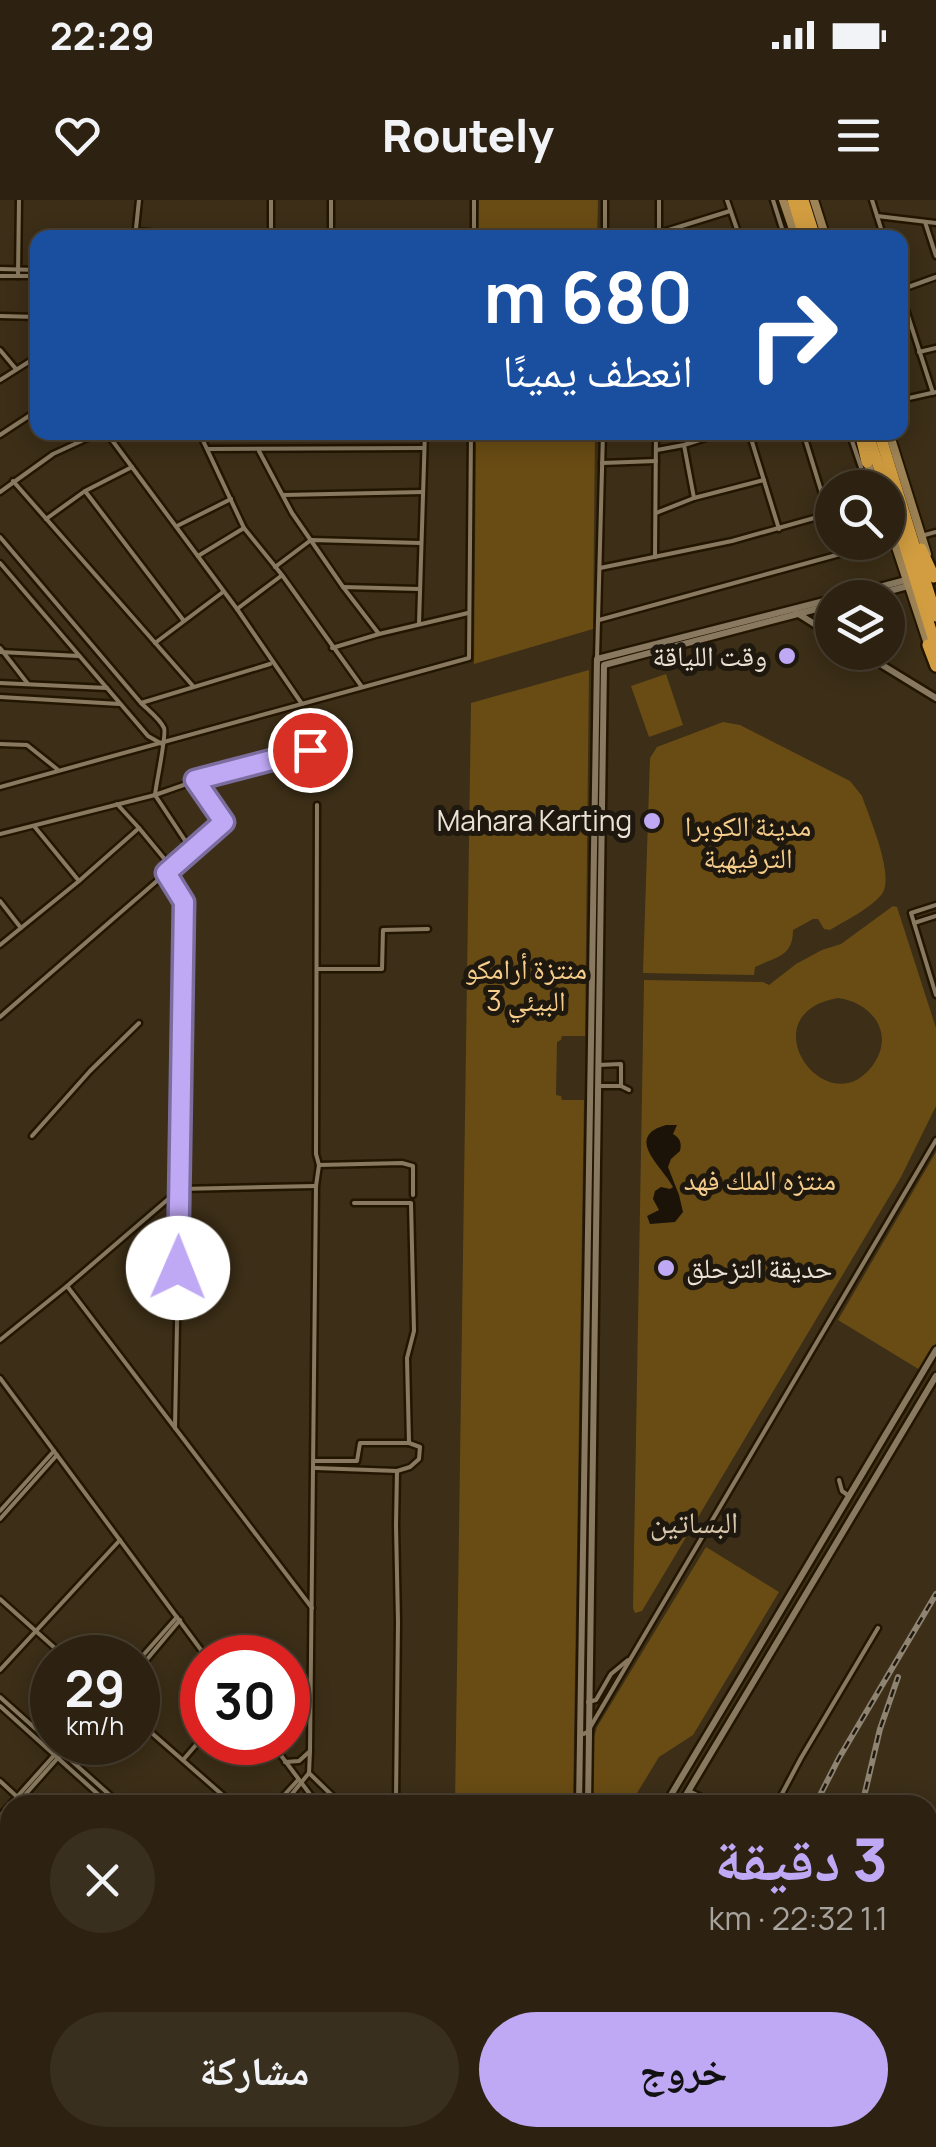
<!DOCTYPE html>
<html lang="ar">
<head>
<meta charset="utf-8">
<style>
	body { margin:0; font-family:Manrope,"Noto Naskh Arabic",sans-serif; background:#392f1f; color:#f1f3f6; direction:rtl; height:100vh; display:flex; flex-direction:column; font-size:38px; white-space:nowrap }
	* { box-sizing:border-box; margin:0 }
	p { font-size:32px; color:#a7a49f }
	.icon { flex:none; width:55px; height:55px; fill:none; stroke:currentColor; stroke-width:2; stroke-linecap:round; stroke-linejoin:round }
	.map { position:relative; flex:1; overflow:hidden; direction:ltr }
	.drawer { position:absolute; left:0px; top:1595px; width:938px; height:352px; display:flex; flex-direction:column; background:#2d2211; border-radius:30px 30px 0 0; box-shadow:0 5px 25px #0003,0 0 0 2px #483f31; direction:rtl }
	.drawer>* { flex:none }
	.guide { position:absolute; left:30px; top:30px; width:878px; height:210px; border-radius:20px; box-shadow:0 5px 25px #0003,0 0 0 2px #483f31; direction:rtl; background:#1a4fa0; color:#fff; overflow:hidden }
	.tools { position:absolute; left:815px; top:270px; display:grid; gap:20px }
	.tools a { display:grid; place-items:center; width:90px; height:90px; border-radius:50%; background:#2d2211; box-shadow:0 5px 25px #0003,0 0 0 2px #483f31; font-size:50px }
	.speed { position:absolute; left:30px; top:1435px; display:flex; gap:20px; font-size:50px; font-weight:700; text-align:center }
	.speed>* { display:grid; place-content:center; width:130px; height:130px; border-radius:50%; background:#2d2211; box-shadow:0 5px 25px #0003,0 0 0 2px #483f31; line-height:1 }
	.speed small { font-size:25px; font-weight:400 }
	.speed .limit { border:15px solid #d22; background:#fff; color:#111 }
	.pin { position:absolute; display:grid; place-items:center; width:85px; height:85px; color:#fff; margin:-42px; border:5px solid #fff; border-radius:50%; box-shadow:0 2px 10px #0007 }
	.me { position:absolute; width:110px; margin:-55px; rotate:1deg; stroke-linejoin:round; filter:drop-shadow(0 0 8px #0008) }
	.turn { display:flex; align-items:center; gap:35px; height:210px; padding:0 50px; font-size:45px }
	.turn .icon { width:130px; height:130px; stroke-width:2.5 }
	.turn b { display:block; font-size:70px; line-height:85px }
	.round { display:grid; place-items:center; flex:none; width:105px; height:105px; border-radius:52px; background:#392f1f }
	.summary { display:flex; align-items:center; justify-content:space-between; height:170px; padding:0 50px }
	h1 { font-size:60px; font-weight:800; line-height:75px; color:#bfa8f4 }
	.primary-button { display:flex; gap:20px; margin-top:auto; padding:20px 50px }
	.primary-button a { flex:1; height:115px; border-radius:60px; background:#bfa8f4; color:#111; font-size:40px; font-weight:800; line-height:115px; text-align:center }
	.primary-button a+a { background:#392f1f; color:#f1f3f6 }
	.status { display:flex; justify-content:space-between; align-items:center; height:70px; padding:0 50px; background:#2d2211; direction:ltr }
	.status svg { height:28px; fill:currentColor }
	header { display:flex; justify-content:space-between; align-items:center; height:130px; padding:0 50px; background:#2d2211; font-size:45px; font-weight:800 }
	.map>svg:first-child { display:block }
	.green { fill:#694c14; fill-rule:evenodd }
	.water { fill:#1b1307 }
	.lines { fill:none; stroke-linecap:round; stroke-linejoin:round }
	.minor-casing { stroke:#231601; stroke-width:9 }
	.tertiary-casing { stroke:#231601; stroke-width:11 }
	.secondary-casing { stroke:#231601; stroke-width:12 }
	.motorway-casing { stroke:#231601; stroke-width:16 }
	.minor { stroke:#887960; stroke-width:4 }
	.tertiary { stroke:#887960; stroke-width:6 }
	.secondary { stroke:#9e8456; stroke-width:8 }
	.motorway { stroke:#d19d40; stroke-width:11 }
	.rail-casing { stroke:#8f8471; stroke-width:6 }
	.rail { stroke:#1e180e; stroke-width:2.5; stroke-dasharray:8; stroke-linecap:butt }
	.route-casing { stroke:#7c6d9f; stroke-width:25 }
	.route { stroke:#bfa8f4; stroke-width:18 }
	.poi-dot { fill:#bfa8f4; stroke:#1e180e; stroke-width:4 }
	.labels { text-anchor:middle; stroke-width:10; stroke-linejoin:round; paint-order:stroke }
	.poi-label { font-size:28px; fill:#ebe2d5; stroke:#1e180e; text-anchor:end }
	.park-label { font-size:28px; fill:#f6cd8b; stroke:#1e180e }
	.neighbourhood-label { font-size:30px; fill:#d7c6ab; stroke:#1e180e }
</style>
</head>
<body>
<div class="status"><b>22:29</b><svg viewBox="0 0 49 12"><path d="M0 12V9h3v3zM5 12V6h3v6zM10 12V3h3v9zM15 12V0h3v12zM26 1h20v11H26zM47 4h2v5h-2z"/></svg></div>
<header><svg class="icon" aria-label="menu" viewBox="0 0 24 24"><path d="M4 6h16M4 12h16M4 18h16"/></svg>Routely<svg class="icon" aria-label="heart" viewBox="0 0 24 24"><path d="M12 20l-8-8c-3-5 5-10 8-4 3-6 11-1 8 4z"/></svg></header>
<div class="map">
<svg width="936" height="1947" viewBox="0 0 936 1947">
	<rect width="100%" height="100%" fill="#3c2e17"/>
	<g class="green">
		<path d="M479,0H598L597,37H478Z"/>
		<path d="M476,233H595L593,429L474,464Z"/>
		<path d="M589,470L585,836H562L561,840L557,842L556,895L561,896L562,900H584L573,1605H455L471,503Z"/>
		<path d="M666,474L683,525L649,537L631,486Z"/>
		<path d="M723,522L740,525L850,581L862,596C869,617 895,675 882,694C870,709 846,720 830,730L824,729L818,719H813L793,730C793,758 774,757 755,767L754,775L643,773L650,558L657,547Z"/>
		<path d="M893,706L897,707L936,828V906L901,977L642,1411L635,1413L633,1408L644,780L763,782L769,785L796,764L822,750L841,744ZM838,798C871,802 896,833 873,865C827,928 746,814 838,798Z"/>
		<path d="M936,952V1143L920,1170L838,1120Z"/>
		<path d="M706,1347L779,1392L693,1535L659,1557L634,1598L596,1599L593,1594L594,1537L597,1527Z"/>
	</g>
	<path class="water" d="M666,925H677L673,934C680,938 682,943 680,951L671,959L668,967L679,995L683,1012L675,1022L650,1024L647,1016L659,1010L653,999L655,991L661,987L670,989L673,987C663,967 623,937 666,925Z"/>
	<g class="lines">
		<defs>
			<g id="minor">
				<path d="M271,0V38"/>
				<path d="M331,0V38"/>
				<path d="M727,0L740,38"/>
				<path d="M773,0L785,38"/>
				<path d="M872,0L884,38"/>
				<path d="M877,16L936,23"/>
				<path d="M925,22L936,56"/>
				<path d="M136,31L219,38"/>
				<path d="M659,33L730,11"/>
				<path d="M331,36L426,38"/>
				<path d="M135,38L139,0"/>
				<path d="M474,38V0"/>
				<path d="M605,38V0"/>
				<path d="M659,38V0"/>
				<path d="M0,69L38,70"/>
				<path d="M0,76H38"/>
				<path d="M18,76L19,0"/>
				<path d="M900,90L936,77"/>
				<path d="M900,91L933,193"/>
				<path d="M0,116L38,117"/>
				<path d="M0,150L16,169"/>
				<path d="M919,152L936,148"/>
				<path d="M0,180L38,156"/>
				<path d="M900,200L936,192"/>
				<path d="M106,232L237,409L302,504"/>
				<path d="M199,232L244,328L282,375L362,487"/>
				<path d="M749,232L779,329"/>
				<path d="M803,232L832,326"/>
				<path d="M849,232L868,288"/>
				<path d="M0,235L38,210"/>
				<path d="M751,240L774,232"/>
				<path d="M684,245L694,298"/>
				<path d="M208,249L424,248"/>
				<path d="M657,250L684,245L725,232"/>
				<path d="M259,251L292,313L343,387L379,434"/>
				<path d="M602,263L656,261"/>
				<path d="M13,281L193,486"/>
				<path d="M85,291L184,421"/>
				<path d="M0,292L53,254L101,232"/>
				<path d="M283,295L423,292"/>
				<path d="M656,313L694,298L764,280"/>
				<path d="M46,319L85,291L132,267"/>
				<path d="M177,326L231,299"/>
				<path d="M921,336L936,332"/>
				<path d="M0,337L141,503C148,510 160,519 164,528C167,534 156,584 155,595L192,651"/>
				<path d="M838,342L843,354"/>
				<path d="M198,356L244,328"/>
				<path d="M655,357L656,232"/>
				<path d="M0,363L148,536L162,544"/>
				<path d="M275,367L311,340L421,343"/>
				<path d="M600,368L732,341L832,313"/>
				<path d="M343,387L419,389"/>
				<path d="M237,409L281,376"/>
				<path d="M599,420L884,342"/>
				<path d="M419,424L425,232"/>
				<path d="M155,443L223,392"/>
				<path d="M0,448L28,484"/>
				<path d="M332,448L379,434L468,413"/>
				<path d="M0,452L79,456"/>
				<path d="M597,458L603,232"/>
				<path d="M0,483L107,488"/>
				<path d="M0,497L120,504"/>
				<path d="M141,503L270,464"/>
				<path d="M0,544L27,545L57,569"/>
				<path d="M0,587L469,458L471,232"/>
				<path d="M34,626L79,681"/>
				<path d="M139,628L167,662V673L185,702L175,1228"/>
				<path d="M0,634L155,595L195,581L348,539"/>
				<path d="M0,701L21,728"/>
				<path d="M936,705L911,713L936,795"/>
				<path d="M914,723L936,716"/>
				<path d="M0,745L79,681L139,628L117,604"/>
				<path d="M318,769H382L383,730L428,729"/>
				<path d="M0,817L225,622L195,581"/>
				<path d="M598,865L621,864V886"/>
				<path d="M598,886H621L629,890"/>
				<path d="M32,936L90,871L139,823"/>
				<path d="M319,965L402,963L413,966V995"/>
				<path d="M354,1003H411L414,1131L407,1158L409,1243"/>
				<path d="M67,1086L312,1408"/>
				<path d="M0,1140L67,1086L180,989L315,986"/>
				<path d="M0,1178L207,1458"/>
				<path d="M314,1261H357L360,1243H409L420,1247L419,1259L410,1267L397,1271L316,1268"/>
				<path d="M839,1280L842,1291L849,1296"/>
				<path d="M0,1311L54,1251"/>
				<path d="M0,1319L57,1255"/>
				<path d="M0,1399L66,1458"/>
				<path d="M138,1461L177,1417"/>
				<path d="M0,1470L120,1340"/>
				<path d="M138,1470L180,1420"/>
				<path d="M0,1497L121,1605"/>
				<path d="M588,1502L596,1500L611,1474L628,1460"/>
				<path d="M0,1506L110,1605"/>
				<path d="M138,1521L234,1605"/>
				<path d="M580,1532L584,1534L588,1531L936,940"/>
				<path d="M271,1542L318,1605"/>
				<path d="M183,1560L202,1538"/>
				<path d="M285,1562L299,1561L310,1551"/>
				<path d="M309,1573L342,1605"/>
				<path d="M0,1581L26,1605"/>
				<path d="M691,1592L718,1605"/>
				<path d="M396,1600L398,1422L396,1325L397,1271"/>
				<path d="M355,1602L417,1601"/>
				<path d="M16,1605L72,1542"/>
				<path d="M275,1605L297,1581"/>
				<path d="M283,1605L309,1573L310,1551L316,986L319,965L316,954L317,605"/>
				<path d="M776,1605L801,1558L878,1428"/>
				<path d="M0,1616L66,1542"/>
				<path d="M0,1623L10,1612"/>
				<path d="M0,1662L10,1671"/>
				<path d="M928,1668L936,1652"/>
				<path d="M0,1755L10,1764"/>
				<path d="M0,1764L10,1772"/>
				<path d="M0,1916L10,1905"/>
				<path d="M928,1917L936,1900"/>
				<path d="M0,1925L10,1913"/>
				<path d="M197,1938L208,1947"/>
				<path d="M204,1938L214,1947"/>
				<path d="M313,1938L324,1947"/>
				<path d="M233,1947L241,1938"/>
				<path d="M241,1947L249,1938"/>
				<path d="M841,1947L842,1938"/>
				<path d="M912,1947L917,1938"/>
			</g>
			<g id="tertiary">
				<path d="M838,398L906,380"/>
				<path d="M863,398L908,386"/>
				<path d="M797,413L832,435"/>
				<path d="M861,452L936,498"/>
				<path d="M579,1605L597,459L832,399"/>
				<path d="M588,1605L604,465L832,405"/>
				<path d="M665,1605L936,1150"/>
				<path d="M680,1605L936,1176"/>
				<path d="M928,1810L936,1793"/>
				<path d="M928,1828L936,1811"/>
				<path d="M857,1947L862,1938"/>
				<path d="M867,1947L872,1938"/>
			</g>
			<g id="secondary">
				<path d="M783,0L796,38"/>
				<path d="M814,0L826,38"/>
				<path d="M889,232L927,354"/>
				<path d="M867,261L875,288"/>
				<path d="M888,323L929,447"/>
				<path d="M0,1929L20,1947"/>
			</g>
			<g id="motorway">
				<path d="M793,0L805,38"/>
				<path d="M803,0L815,38"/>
				<path d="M860,232L867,262"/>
				<path d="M867,232L886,288"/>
				<path d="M879,232L936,416"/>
				<path d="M888,291L936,447"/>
				<path d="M921,349L934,377"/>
				<path d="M928,445L936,466"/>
				<path d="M0,1940L8,1947"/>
			</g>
		</defs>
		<use href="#minor" class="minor-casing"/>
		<use href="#tertiary" class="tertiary-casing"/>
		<use href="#secondary" class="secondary-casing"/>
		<use href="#motorway" class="motorway-casing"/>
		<use href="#minor" class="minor"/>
		<use href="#tertiary" class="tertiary"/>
		<use href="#secondary" class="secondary"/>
		<use href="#motorway" class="motorway"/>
		<defs>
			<g id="rail">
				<path d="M815,1605L839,1558L936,1394"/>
				<path d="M862,1605L880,1529L898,1477"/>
				<path d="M709,1947L711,1938"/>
				<path d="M780,1947L783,1938"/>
			</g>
		</defs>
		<use href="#rail" class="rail-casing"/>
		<use href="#rail" class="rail"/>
	</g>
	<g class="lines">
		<defs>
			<path id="route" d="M178,1068L184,702L166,673L224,622L195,580L310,550"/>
		</defs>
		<use href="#route" class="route-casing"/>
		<use href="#route" class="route"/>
	</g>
	<g class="poi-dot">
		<circle cx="787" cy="456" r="10"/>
		<circle cx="652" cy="621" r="10"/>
		<circle cx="666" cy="1068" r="10"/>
	</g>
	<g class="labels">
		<g class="poi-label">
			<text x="767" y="466">وقت اللياقة</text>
			<text x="632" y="631">Mahara Karting</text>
			<text x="686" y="1078" text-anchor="start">حديقة التزحلق</text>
		</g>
		<g class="park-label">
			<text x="748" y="636">مدينة الكوبرا<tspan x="748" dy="32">الترفيهية</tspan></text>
			<text x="526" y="779">منتزة أرامكو<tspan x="526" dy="32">البيئي 3</tspan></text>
			<text x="760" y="990">منتزه الملك فهد</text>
		</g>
		<g class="neighbourhood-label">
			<text x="694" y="1333">البساتين</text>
		</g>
	</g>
</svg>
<div class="tools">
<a><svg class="icon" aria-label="search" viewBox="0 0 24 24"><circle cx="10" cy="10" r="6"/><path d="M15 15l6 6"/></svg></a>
<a><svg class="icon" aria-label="layers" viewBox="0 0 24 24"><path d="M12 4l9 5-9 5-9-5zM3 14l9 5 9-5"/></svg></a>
</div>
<div class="speed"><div>29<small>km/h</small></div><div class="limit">30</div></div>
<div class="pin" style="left:310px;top:550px;background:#d93025"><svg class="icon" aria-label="arrive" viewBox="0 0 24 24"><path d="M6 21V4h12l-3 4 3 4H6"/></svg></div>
<svg class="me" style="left:178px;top:1068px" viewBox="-20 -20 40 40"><circle r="19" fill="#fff"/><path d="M0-13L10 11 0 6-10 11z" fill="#bfa8f4"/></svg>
<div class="guide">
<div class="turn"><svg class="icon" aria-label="right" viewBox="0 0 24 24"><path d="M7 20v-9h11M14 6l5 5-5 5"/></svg><div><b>680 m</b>انعطف يمينًا</div></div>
</div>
<section class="drawer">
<div class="summary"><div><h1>3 دقيقة</h1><p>1.1 km · 22:32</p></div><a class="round"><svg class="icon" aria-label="close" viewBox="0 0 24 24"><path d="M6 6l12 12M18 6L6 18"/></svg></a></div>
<div class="primary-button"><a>خروج</a><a>مشاركة</a></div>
</section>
</div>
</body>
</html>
